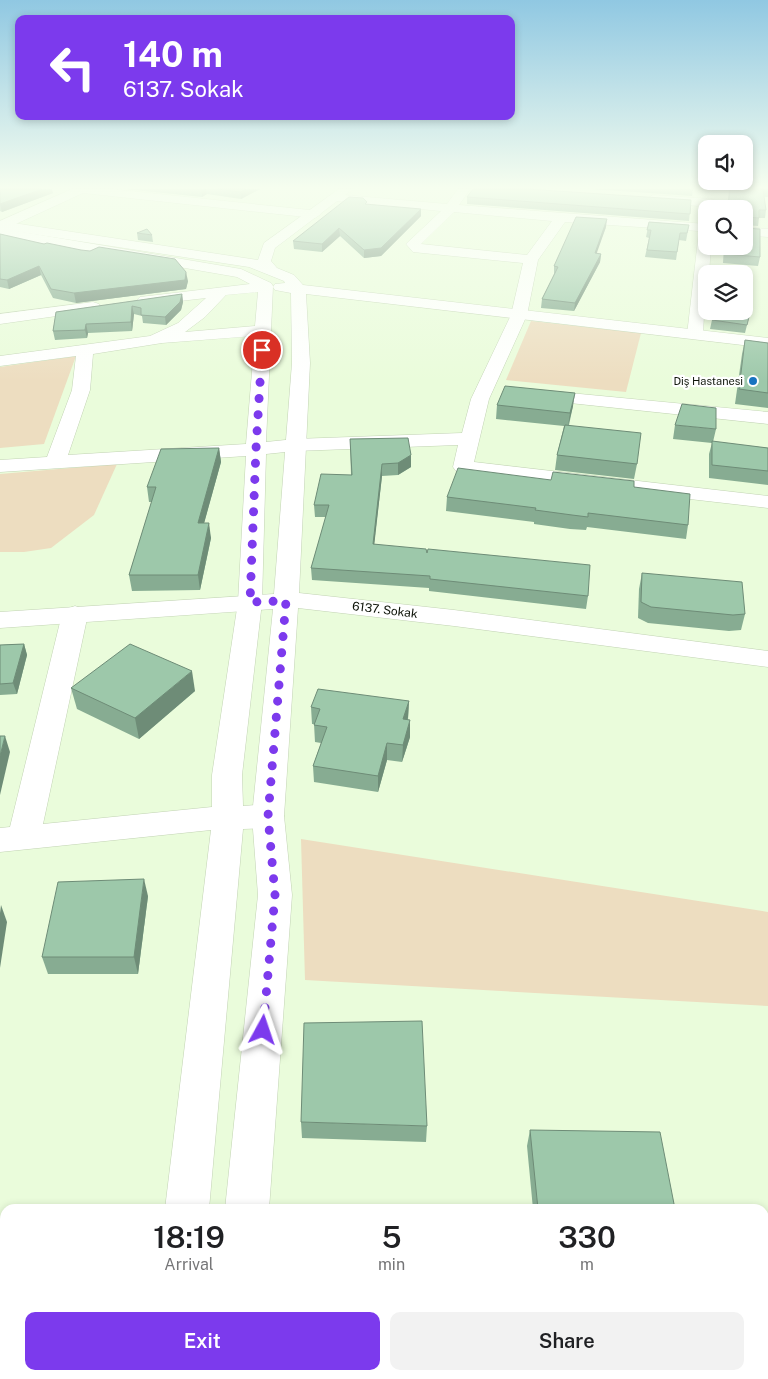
<!DOCTYPE html>
<html lang="en">
<head>
<meta charset="utf-8">
<style>
	body { margin:0; font-family:"Public Sans",sans-serif; background:#f2f2f2; color:#202124; height:100vh; display:flex; flex-direction:column; font-size:19px; white-space:nowrap }
	* { box-sizing:border-box; margin:0 }
	p { font-size:16px; color:#757577 }
	.icon { flex:none; width:28px; height:28px; fill:none; stroke:currentColor; stroke-width:2; stroke-linecap:round; stroke-linejoin:round }
	.map { position:relative; flex:1; overflow:hidden }
	.sheet { position:absolute; left:0px; top:1204px; width:769px; height:176px; display:flex; flex-direction:column; background:#fff; border-radius:15px 15px 0 0; box-shadow:0 2px 8px #0003 }
	.sheet>* { flex:none }
	.guide { position:absolute; left:15px; top:15px; width:500px; height:105px; border-radius:10px; box-shadow:0 2px 8px #0003; background:#7c3aed; color:#fff; overflow:hidden }
	.controls { position:absolute; left:698px; top:135px; display:grid; gap:10px }
	.controls a { display:grid; place-items:center; width:55px; height:55px; border-radius:10px; background:#fff; box-shadow:0 2px 8px #0003; font-size:25px }
	.pin { position:absolute; display:grid; place-items:center; width:42px; height:42px; color:#fff; margin:-21px; border:2px solid #fff; border-radius:50%; box-shadow:0 1px 5px #0007 }
	.me { position:absolute; width:55px; margin:-28px; rotate:5deg; stroke-linejoin:round; filter:drop-shadow(0 0 4px #0008) }
	.turn { display:flex; align-items:center; gap:18px; height:105px; padding:0 25px; font-size:22px }
	.turn .icon { width:65px; height:65px; stroke-width:2.5 }
	.turn b { display:block; font-size:35px; line-height:42px }
	.eta { display:flex; justify-content:space-evenly; align-items:center; height:85px; text-align:center }
	.eta b { font-size:30px; font-weight:600; line-height:35px }
	.cta { display:flex; gap:10px; margin-top:auto; padding:10px 25px }
	.cta a { flex:1; height:58px; border-radius:10px; background:#7c3aed; color:#fff; font-size:20px; font-weight:600; line-height:58px; text-align:center }
	.cta a+a { background:#f2f2f2; color:#202124 }
	.map>svg:first-child { display:block }
	.green { fill:#edddc0 }
	.lines { fill:none; stroke-linecap:round; stroke-linejoin:round }
	.street-casing { stroke:#c2d3b4; stroke-width:1 }
	.secondary-casing { stroke:#c2d3b4; stroke-width:1 }
	.street { fill:#fff; fill-rule:evenodd }
	.secondary { fill:#fff; fill-rule:evenodd }
	.wall { fill:#87ac92 }
	.shaded-wall { fill:#6e8c77 }
	.building { fill:#9dc8aa; stroke:#6e8c77 }
	.route { stroke:#7c3aed; stroke-width:9; stroke-dasharray:0 16.2 }
	.poi-dot { fill:#1773c0; stroke:#fff; stroke-width:2 }
	.labels { text-anchor:middle; stroke-width:4.5; stroke-linejoin:round; paint-order:stroke }
	.far-poi-label { font-size:11px; fill:#0e1409; stroke:#fff; text-anchor:end }
	.street-label { font-size:12px; fill:#0e1409; stroke:#fff }
</style>
</head>
<body>
<div class="map">
<svg width="768" height="1379" viewBox="0 0 768 1379">
	<rect width="100%" height="100%" fill="#eafcdb"/>
	<g class="green">
		<path d="M531,321L641,333L626,392L506,380Z"/>
		<path d="M76,356L44,444L0,448V367Z"/>
		<path d="M117,464L94,515L51,548L24,552H0V474Z"/>
		<path d="M301,839L768,912V1006L305,980Z"/>
	</g>
	<g class="lines">
		<defs>
			<g id="street">
				<path d="M72,189H111L319,211L321,214L315,218L83,193L5,229L241,269L271,283L273,286L266,442L295,439L462,433L471,399L511,315L523,263L413,252L406,244L441,211L336,201L330,197L332,194L447,204L458,189H470L459,205L706,224V246H711L709,274H706L703,335L701,338H689L687,335L699,231L565,222L538,260L527,315L489,399L474,462L768,496V508L463,473L456,471L453,467L458,445L295,451L266,454L262,602L242,775L243,806L268,804L279,808L284,816L279,824L268,828L243,829L209,1209H165L211,830L0,852V828L10,827L62,614L66,609L75,606L84,609L88,614L43,824L212,807V775L238,602L246,456L0,472V460L47,457L72,390L76,356L0,366V356L150,336L178,323L206,298L145,305L140,303L137,300L140,297L250,284L237,277L0,236V221ZM454,212L552,221L527,255L421,244ZM258,292L255,326L185,332L205,317L226,295ZM255,336L246,444L68,455L90,390L93,354L162,343Z"/>
				<path d="M653,195L712,199L718,203L712,207L649,202L647,199Z"/>
				<path d="M744,227L768,229V237L744,235Z"/>
				<path d="M93,302L99,304L101,307L99,310L0,324V314Z"/>
				<path d="M538,390L768,412V424L532,399L529,395L532,391Z"/>
				<rect x="145" y="1375" width="48" height="4"/>
			</g>
			<g id="secondary">
				<path d="M339,189H353L275,248L271,261L277,268L294,275L303,285L768,338V348L306,294L310,363L299,593L454,610L768,651V667L454,626L298,608L284,816L292,895L269,1209H225L258,895L252,816L273,609L0,628V612L274,594L292,363L291,293L275,290L273,287L275,284L285,283L284,281L249,267L0,229V221L258,260L264,243Z"/>
				<path d="M768,1297V1345H764V1298Z"/>
				<path d="M208,1375H256L255,1379H207Z"/>
				<path d="M450,1375H511L510,1379H449Z"/>
			</g>
		</defs>
		<use href="#street" class="street-casing"/>
		<use href="#secondary" class="secondary-casing"/>
		<use href="#street" class="street"/>
		<use href="#secondary" class="secondary"/>
	</g>
	<g class="wall">
		<path d="M0,189L53,193L2,212L0,211Z"/>
		<path d="M125,189H260L241,199L207,194L202,197Z"/>
		<path d="M591,189H693L692,196Z"/>
		<path d="M729,189H768V197H764L766,210L765,218H759L758,226L744,225V228L760,257L758,266L723,263L724,246H744V209H727Z"/>
		<path d="M467,197L691,200L689,221L467,204Z"/>
		<path d="M367,205L421,216L381,256L364,258L340,236L322,252L294,249L293,241Z"/>
		<path d="M649,222L689,225L686,241L679,240L676,260L645,257L649,238L646,237Z"/>
		<path d="M606,227L596,253L601,254L600,262L574,311L541,308L542,299L554,274V266Z"/>
		<path d="M137,233L152,235L153,242L138,240Z"/>
		<path d="M0,234L188,281L186,289L76,303L53,298L41,275L9,289L0,287Z"/>
		<path d="M182,294L183,302L181,310L166,325L143,323L142,316L134,314L132,331L88,333L87,338L55,340L53,331L56,312Z"/>
		<path d="M752,305L745,333L710,329L712,320Z"/>
		<path d="M745,340L768,343V408L735,404L742,354Z"/>
		<path d="M497,405L573,406L569,425L637,464L634,479L555,470L557,455L564,426L496,419Z"/>
		<path d="M675,425L716,429L713,442L768,448V485L709,478V454L712,443L673,439Z"/>
		<path d="M350,439L411,455V467L398,475L382,476L374,544L427,553L588,596L586,609L429,591V588L312,580L311,568L326,517H315L314,505L351,475Z"/>
		<path d="M219,448L221,462L204,523L211,538L200,590L132,591L129,575L152,502H149L147,487Z"/>
		<path d="M551,480L634,487L688,525L686,539L587,527L586,530L570,529L534,524V522L446,511L447,497Z"/>
		<path d="M642,573L745,614L741,630L729,631L648,623L638,618L639,589Z"/>
		<path d="M24,644L27,655L17,694L0,695V645Z"/>
		<path d="M71,688L195,691L139,739L77,709Z"/>
		<path d="M409,701L408,720L410,737L402,762L387,760L378,792L314,782L313,766L321,743L315,742L314,724H312L311,707Z"/>
		<path d="M148,896L138,974H48L42,957Z"/>
		<path d="M301,1122L427,1126L426,1142L302,1138Z"/>
		<path d="M530,1130L675,1209H533L527,1146Z"/>
	</g>
	<g class="shaded-wall">
		<path d="M42,189H52L53,193L2,212L0,204Z"/>
		<path d="M203,189H206L207,194L202,197L201,190Z"/>
		<path d="M246,189H260L241,199L240,192Z"/>
		<path d="M421,209V216L381,256L364,258V250Z"/>
		<path d="M607,219L606,227L594,261L595,253Z"/>
		<path d="M339,228L340,236L322,252V244Z"/>
		<path d="M601,254L600,262L574,311L575,303Z"/>
		<path d="M39,266L41,275L9,289L7,280Z"/>
		<path d="M186,272L188,281L186,289L76,303L74,293Z"/>
		<path d="M182,294L183,302L181,310L166,325L165,317Z"/>
		<path d="M132,306L134,314L132,331L131,322Z"/>
		<path d="M86,324L88,333L87,338L85,330Z"/>
		<path d="M575,393L573,406L568,426L570,413Z"/>
		<path d="M219,448L221,462L200,538L198,523Z"/>
		<path d="M411,455V467L398,475V463Z"/>
		<path d="M382,464V476L373,556V544Z"/>
		<path d="M209,523L211,538L200,590L198,575Z"/>
		<path d="M24,644L27,655L17,694L13,683Z"/>
		<path d="M192,671L195,691L139,739L135,718Z"/>
		<path d="M409,701L408,717L403,736V719Z"/>
		<path d="M410,720V737L402,762L403,745Z"/>
		<path d="M5,736L10,752L0,795V756Z"/>
		<path d="M387,743V760L378,792V776Z"/>
		<path d="M144,879L148,896L138,974L134,957Z"/>
		<path d="M1,905L7,922L0,968V913Z"/>
	</g>
	<g class="building">
		<path d="M0,189H42L0,204Z"/>
		<path d="M218,189H246L240,192Z"/>
		<path d="M473,189H527L691,200L690,214L467,197Z"/>
		<path d="M730,189H763L766,210H759V218L746,217L744,219V228L760,229V257L725,254V246H744V209H728Z"/>
		<path d="M349,197L363,198L367,202L365,204L421,209L381,248L364,250L339,228L322,244L293,241Z"/>
		<path d="M576,217L607,219L595,253L601,254L575,303L542,299L558,267L554,266Z"/>
		<path d="M649,222L689,225L687,233H680L677,252L647,250L651,230H647Z"/>
		<path d="M147,229L152,235L137,233Z"/>
		<path d="M0,234L44,244L47,243L81,250L90,251L99,247L175,259L186,272L185,280L74,293L51,289L39,266L7,280L0,279Z"/>
		<path d="M182,294L180,302L165,317L141,315V308L132,306L131,322L86,324L85,330L53,331L56,312Z"/>
		<path d="M744,304L752,305L747,325L712,320L715,311H744Z"/>
		<path d="M745,340L768,343V393L739,389Z"/>
		<path d="M505,386L575,393L570,413L497,405Z"/>
		<path d="M682,404L716,408V429L675,425Z"/>
		<path d="M565,425L641,433L637,464L557,455Z"/>
		<path d="M408,438L411,455L398,463L382,464L373,544L426,549L427,553L428,549L590,565L588,596L430,579V576L311,568L329,505H314L321,474L352,475L350,439Z"/>
		<path d="M712,441L768,448V471L712,465Z"/>
		<path d="M219,448L198,523H209L198,575H129L156,487H147L161,449Z"/>
		<path d="M458,468L551,480L553,472L634,481V487L690,494L688,525L588,513V517L572,515L535,510L536,508L447,497Z"/>
		<path d="M642,573L742,582L745,614L733,615L651,607L641,602Z"/>
		<path d="M24,644L13,683L0,684V645Z"/>
		<path d="M130,644L192,671L135,718L71,688Z"/>
		<path d="M318,689L409,701L403,719L410,720L403,745L387,743L378,776L313,766L327,727L314,725L320,709L311,707Z"/>
		<path d="M0,736H5L0,756Z"/>
		<path d="M144,879L134,957H42L58,882Z"/>
		<path d="M422,1021L427,1126L301,1122L304,1023Z"/>
		<path d="M530,1130L660,1132L675,1209H538Z"/>
	</g>
	<linearGradient id="sky" x2="0" y2="1"><stop stop-color="#90c8e2"/><stop offset="0.49" stop-color="#f6feef"/><stop offset="1" stop-color="#f6feef" stop-opacity="0"/></linearGradient>
	<rect width="768" height="382" fill="url(#sky)"/>
	<g class="lines">
		<path class="route" d="M262,350L256,449L250,602L286,601L268,816L275,895L263,1030"/>
	</g>
	<circle class="poi-dot" cx="753" cy="381" r="5"/>
	<g class="labels">
		<g class="far-poi-label">
			<text x="743" y="385">Diş Hastanesi</text>
		</g>
		<g class="street-label">
			<text transform="translate(385 610) rotate(7)" y="4">6137. Sokak</text>
		</g>
	</g>
</svg>
<div class="controls">
<a><svg class="icon" aria-label="sound" viewBox="0 0 24 24"><path d="M4 9h4l5-4v14l-5-4H4zM17 9q2 3 0 6"/></svg></a>
<a><svg class="icon" aria-label="search" viewBox="0 0 24 24"><circle cx="10" cy="10" r="6"/><path d="M15 15l6 6"/></svg></a>
<a><svg class="icon" aria-label="layers" viewBox="0 0 24 24"><path d="M12 4l9 5-9 5-9-5zM3 14l9 5 9-5"/></svg></a>
</div>
<div class="pin" style="left:262px;top:350px;background:#d93025"><svg class="icon" aria-label="arrive" viewBox="0 0 24 24"><path d="M6 21V4h12l-3 4 3 4H6"/></svg></div>
<svg class="me" style="left:263px;top:1030px" viewBox="-20 -20 40 40"><path d="M0-17L14 15 0 8-14 15z" fill="#7c3aed" stroke="#fff" stroke-width="4"/></svg>
<div class="guide">
<div class="turn"><svg class="icon" aria-label="left" viewBox="0 0 24 24"><path d="M17 20v-9H6M10 6l-5 5 5 5"/></svg><div><b>140 m</b>6137. Sokak</div></div>
</div>
<section class="sheet">
<div class="eta">
<div><b>18:19</b><p>Arrival</p></div>
<div><b>5</b><p>min</p></div>
<div><b>330</b><p>m</p></div>
</div>
<div class="cta"><a>Exit</a><a>Share</a></div>
</section>
</div>
</body>
</html>
